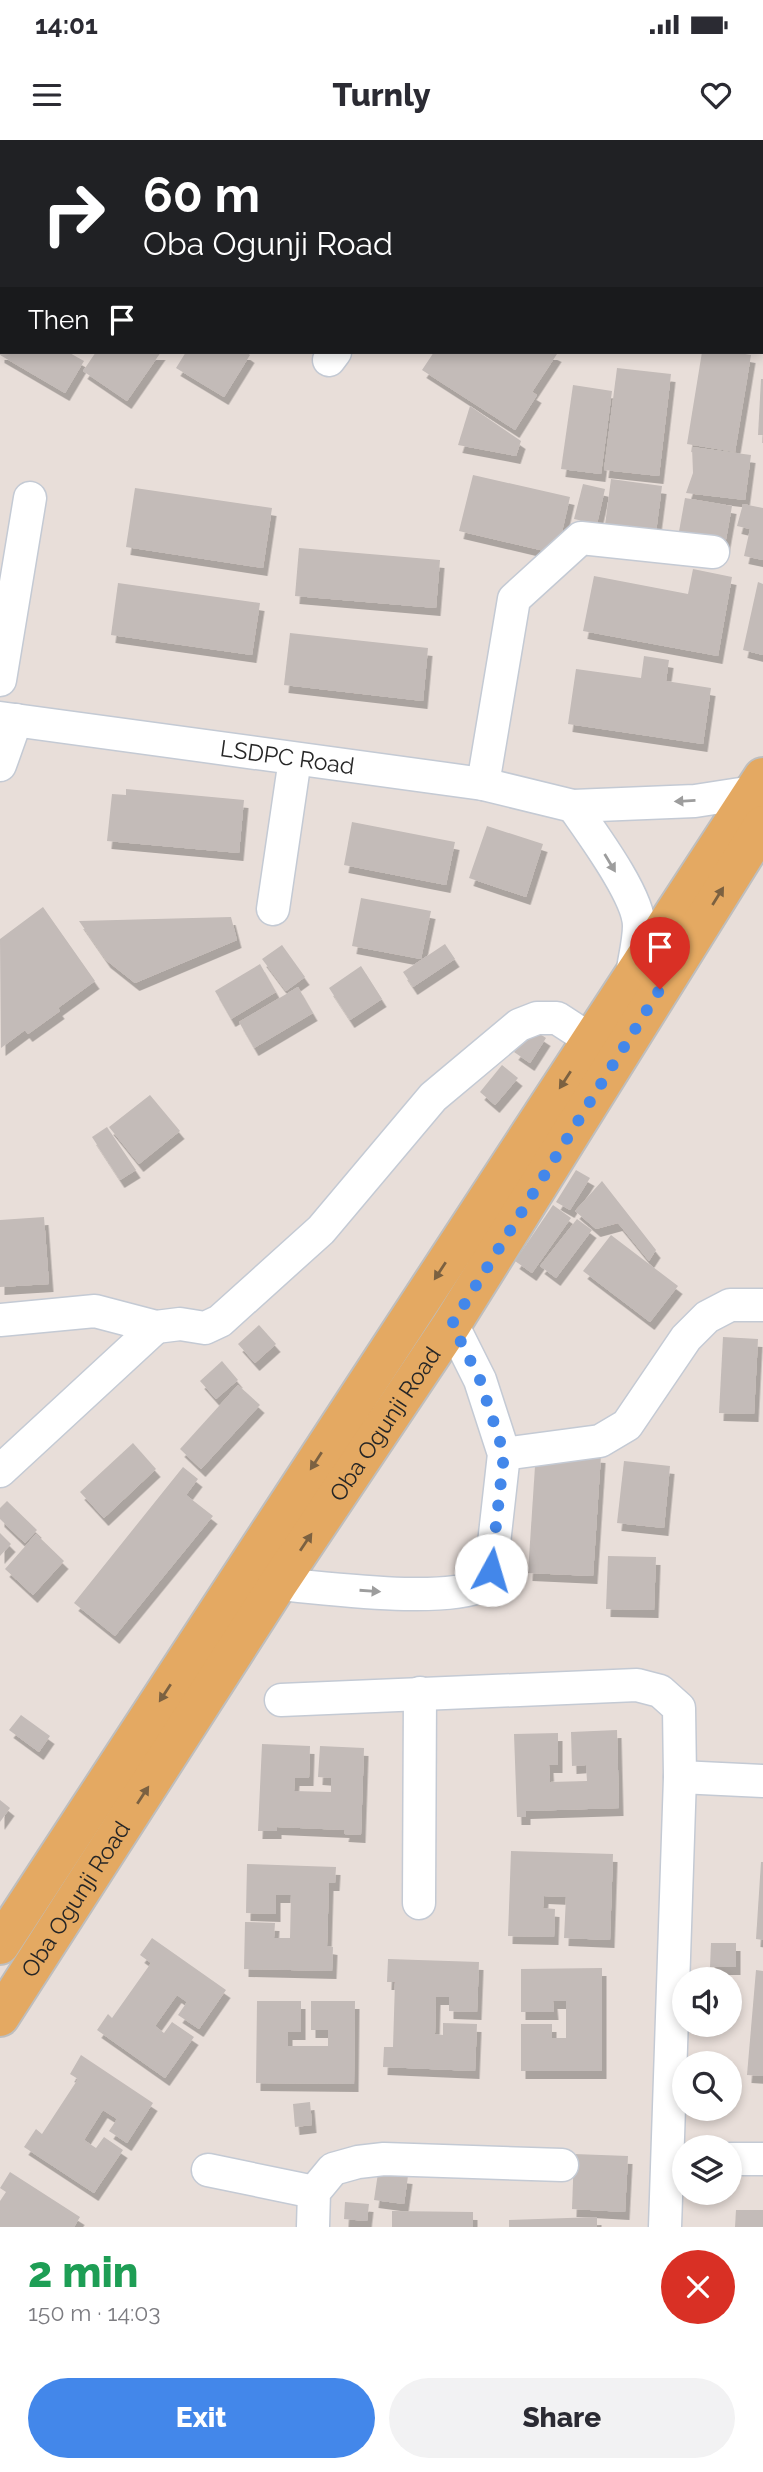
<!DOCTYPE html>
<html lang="en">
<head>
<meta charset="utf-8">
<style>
	body { margin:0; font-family:Raleway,sans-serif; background:#f2f2f3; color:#2b2b33; height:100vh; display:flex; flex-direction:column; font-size:26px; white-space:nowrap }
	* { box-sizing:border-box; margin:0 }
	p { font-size:23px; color:#7c7c81 }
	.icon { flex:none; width:38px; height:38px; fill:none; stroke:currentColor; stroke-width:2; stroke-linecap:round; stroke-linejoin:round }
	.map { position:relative; height:2087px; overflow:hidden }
	.panel { display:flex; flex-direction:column; background:#fff; flex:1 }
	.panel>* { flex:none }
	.top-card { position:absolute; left:0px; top:0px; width:763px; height:214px; box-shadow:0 4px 10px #0003; background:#202124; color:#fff; overflow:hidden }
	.tools { position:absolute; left:672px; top:1827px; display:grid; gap:14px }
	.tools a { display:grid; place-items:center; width:70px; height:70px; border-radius:50%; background:#fff; box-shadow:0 4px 10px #0003; font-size:35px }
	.pin { position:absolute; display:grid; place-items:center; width:60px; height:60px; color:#fff; margin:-72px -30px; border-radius:50% 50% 50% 0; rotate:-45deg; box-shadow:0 0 7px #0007 }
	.pin .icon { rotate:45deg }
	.me { position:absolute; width:77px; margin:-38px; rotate:6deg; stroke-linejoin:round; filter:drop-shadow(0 0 5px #0008) }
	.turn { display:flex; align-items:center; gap:24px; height:147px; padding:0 28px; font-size:32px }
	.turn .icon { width:91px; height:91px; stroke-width:2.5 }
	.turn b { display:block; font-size:49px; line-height:60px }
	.then { display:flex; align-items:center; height:66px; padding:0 28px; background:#0003; gap:14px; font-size:26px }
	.round { display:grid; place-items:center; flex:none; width:74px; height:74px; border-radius:37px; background:#f2f2f3 }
	.overview { display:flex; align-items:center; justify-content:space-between; height:119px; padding:0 28px }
	h1 { font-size:42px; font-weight:800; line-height:52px; color:#1e9e55 }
	.action { display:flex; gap:14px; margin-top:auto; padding:14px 28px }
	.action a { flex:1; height:80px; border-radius:42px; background:#4387ea; color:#fff; font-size:28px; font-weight:800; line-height:80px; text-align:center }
	.action a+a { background:#f2f2f3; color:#2b2b33 }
	.status { display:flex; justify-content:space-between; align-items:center; height:49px; padding:0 35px; background:#fff; direction:ltr }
	.status svg { height:19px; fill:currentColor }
	header { display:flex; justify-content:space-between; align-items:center; height:91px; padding:0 28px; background:#fff; font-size:32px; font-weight:800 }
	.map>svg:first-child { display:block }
	.building { fill:#c3bbb8; filter:url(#shadow) }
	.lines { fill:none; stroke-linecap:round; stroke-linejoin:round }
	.minor-casing { stroke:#c4cad4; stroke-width:35 }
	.major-casing { stroke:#bebebe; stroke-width:42 }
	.minor { stroke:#fff; stroke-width:32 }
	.major { stroke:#e4a962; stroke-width:38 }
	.oneway { fill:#9d9d9d }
	.oneway2 { fill:#7b6141 }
	.route { stroke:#4387ea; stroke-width:12; stroke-dasharray:0 21.6 }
	.labels { text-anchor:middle; stroke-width:5; stroke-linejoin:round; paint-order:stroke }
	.street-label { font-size:23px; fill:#262626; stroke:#fff }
</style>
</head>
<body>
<div class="status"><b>14:01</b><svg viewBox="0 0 49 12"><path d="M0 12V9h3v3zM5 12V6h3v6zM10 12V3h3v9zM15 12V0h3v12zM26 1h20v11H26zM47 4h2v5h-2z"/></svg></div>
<header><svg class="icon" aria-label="menu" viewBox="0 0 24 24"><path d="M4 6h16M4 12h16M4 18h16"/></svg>Turnly<svg class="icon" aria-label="heart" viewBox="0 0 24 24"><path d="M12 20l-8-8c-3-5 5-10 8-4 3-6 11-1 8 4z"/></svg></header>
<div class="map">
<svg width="763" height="2087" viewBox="0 0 763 2087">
	<defs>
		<filter id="shadow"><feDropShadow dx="4.5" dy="8" stdDeviation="0" flood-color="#0004"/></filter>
	</defs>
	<rect width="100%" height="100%" fill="#e8ded9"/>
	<g class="building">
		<path d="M0,212H68L84,221L65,253L0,215Z"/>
		<path d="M96,212H161L127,261L83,231Z"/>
		<path d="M186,212H246L250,215L224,257L176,228Z"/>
		<path d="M434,212H553L557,214L532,252L537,255L515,290L422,230Z"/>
		<path d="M702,212H733L751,215L735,312L687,304Z"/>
		<path d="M617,228L671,234L659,336L604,330Z"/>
		<path d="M761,239H763V295H758Z"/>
		<path d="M573,245L612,251L601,334L561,329Z"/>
		<path d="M470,266L521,301L516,316L458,305Z"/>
		<path d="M692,307L751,315L745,360L686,353L693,333Z"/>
		<path d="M473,335L570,357L557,414L459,391Z"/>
		<path d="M611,339L662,346L656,392L605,385Z"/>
		<path d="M583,344L605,349L597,384L574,379Z"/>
		<path d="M135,348L272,368L263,428L126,407Z"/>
		<path d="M685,358L732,366L725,405L678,397Z"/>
		<path d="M743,364L763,368V420L744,416L750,389L737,386Z"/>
		<path d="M299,408L440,420L436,468L295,456Z"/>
		<path d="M693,429L732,437L718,516L583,491L594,436L688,454Z"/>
		<path d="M758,442L763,444V515L743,510Z"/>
		<path d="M118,443L260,463L252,515L111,495Z"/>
		<path d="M290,493L428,508L423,561L284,545Z"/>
		<path d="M644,516L669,520L666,541L711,548L703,604L568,584L576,529L641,538Z"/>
		<path d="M126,649L244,660L239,713L107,701L112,654L126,655Z"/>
		<path d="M352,682L455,702L446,745L344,725Z"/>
		<path d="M487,686L543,704L526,757L469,738Z"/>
		<path d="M361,758L431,771L421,819L352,806Z"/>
		<path d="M43,767L95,841L58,868L60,871L28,894L25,890L1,908L0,799Z"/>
		<path d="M231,777L237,800L135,843L106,820L79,781Z"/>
		<path d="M445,804L455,819L413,847L403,832Z"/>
		<path d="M282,805L305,837L286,851L262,819Z"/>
		<path d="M260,824L276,852L231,879L215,851Z"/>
		<path d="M361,826L382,859L350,880L329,848Z"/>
		<path d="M298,847L313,873L254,908L239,882Z"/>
		<path d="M531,888L546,898L530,923L514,912Z"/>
		<path d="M502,925L518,938L495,965L480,952Z"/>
		<path d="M150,955L180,991L139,1024L109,987Z"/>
		<path d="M107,987L136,1030L120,1040L92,997Z"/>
		<path d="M576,1030L590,1038L570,1070L556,1062Z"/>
		<path d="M602,1041L656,1110L649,1121L618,1083L596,1089L575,1071Z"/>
		<path d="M553,1065L571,1078L532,1133L515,1121Z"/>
		<path d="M44,1077L49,1144L0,1147V1080Z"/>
		<path d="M577,1079L592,1090L556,1138L540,1126Z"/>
		<path d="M611,1095L678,1146L650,1182L583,1131Z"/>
		<path d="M259,1185L276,1204L255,1223L238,1204Z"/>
		<path d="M723,1197L758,1199L754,1274L719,1273Z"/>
		<path d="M222,1221L238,1240L216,1259L200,1241Z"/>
		<path d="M238,1245L260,1265L201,1329L180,1309Z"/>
		<path d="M133,1303L156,1329L104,1378L80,1352Z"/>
		<path d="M536,1311L601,1315L593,1436L528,1433Z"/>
		<path d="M624,1321L670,1326L664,1388L617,1383Z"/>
		<path d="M183,1327L198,1339L186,1355L213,1376L115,1496L74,1463Z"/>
		<path d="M7,1361L37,1390L25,1403L0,1379V1368Z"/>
		<path d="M0,1393L11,1404L0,1416Z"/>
		<path d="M36,1394L64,1421L33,1455L5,1429Z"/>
		<path d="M608,1416L656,1417L654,1470L606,1469Z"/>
		<path d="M21,1575L50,1596L39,1612L9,1590Z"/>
		<path d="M617,1590L619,1668L526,1671V1677H517L514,1594L558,1593V1625H549L550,1642L587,1641L586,1625L572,1626L571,1592Z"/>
		<path d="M262,1604L310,1606L309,1638H295L294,1651L331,1652V1638L318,1637L320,1606L364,1608L361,1695L344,1694L345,1690L277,1687V1691H258Z"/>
		<path d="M0,1660L10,1668L0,1682Z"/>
		<path d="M511,1711L613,1714L610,1800L564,1798L566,1757L544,1756L543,1768L555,1769L554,1797L508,1796Z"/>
		<path d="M761,1722H763V1800L756,1799Z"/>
		<path d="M247,1724L336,1727L335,1743H329L327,1806L333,1807L332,1831L244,1829L245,1782L275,1783L274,1798H290L291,1755H276V1774L246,1773Z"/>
		<path d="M152,1798L226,1850L199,1889L178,1875L187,1862L177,1855L155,1886L164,1893L172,1882L194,1897L165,1938L97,1890L108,1874L112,1878L151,1823L140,1815Z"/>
		<path d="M711,1803H736V1827H710Z"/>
		<path d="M388,1819L479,1822L477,1872L449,1871V1857H436L435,1894L443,1895V1883L477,1884L475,1931L383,1927L384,1907H393L395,1842H387Z"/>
		<path d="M602,1828V1931H521V1884H552V1898H566V1861H553L554,1872H521V1829Z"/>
		<path d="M756,1830L763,1831V1936L747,1935Z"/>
		<path d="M257,1861H301V1892H288V1906H328V1890H311V1861H355L354,1944L256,1943Z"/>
		<path d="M81,1915L153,1963L127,2003L109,1991L117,1979L103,1970L84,2000L96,2008L104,1997L123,2010L94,2053L24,2007L36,1989L42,1994L78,1939L70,1934Z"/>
		<path d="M310,1962L312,1985L295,1987L293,1964Z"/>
		<path d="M574,2014L628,2016L625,2072L572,2069Z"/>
		<path d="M10,2032L80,2077L74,2087H0V2061L6,2052L0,2048Z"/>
		<path d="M378,2033L408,2036L404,2064L374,2060Z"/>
		<path d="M345,2062L369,2064L367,2081L344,2079Z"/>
		<path d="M736,2070H763V2087H735Z"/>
		<path d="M392,2071L473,2072V2087H392Z"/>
		<path d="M597,2077V2087H509V2080Z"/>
	</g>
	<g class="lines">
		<defs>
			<g id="minor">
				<path d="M487,2L489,0"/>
				<path d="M0,30L2,32"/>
				<path d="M761,175H763"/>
				<path d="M329,220L335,212"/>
				<path d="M0,540L30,358"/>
				<path id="s1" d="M0,578L483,644L573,666L695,661L753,652"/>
				<path d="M0,625L16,580"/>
				<path d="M483,644L514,459L581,398L713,412"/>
				<path d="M573,666C591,692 639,756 639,786C639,802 634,820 632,835"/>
				<path d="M273,769L295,619"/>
				<path d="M0,1180L95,1171L156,1187L180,1184L205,1188L220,1181L321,1090L433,957L519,885L537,878H557L591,900"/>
				<path d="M504,1314L600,1301L627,1285L686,1198L707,1177L730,1165H763"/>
				<path d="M0,1331L156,1187"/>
				<path d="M278,1444C329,1448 440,1464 484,1445L491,1430L504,1314L480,1240L452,1184"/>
				<path d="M281,1560L637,1545L660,1551L679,1568L680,1637L665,2087"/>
				<path d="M680,1637L763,1641"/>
				<path d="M419,1763L420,1553"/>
				<path d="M730,2019H763"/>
				<path d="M208,2030L314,2052"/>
				<path d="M313,2087L314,2052L333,2029L358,2022L384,2019L562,2025"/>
			</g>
			<g id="major">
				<path d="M730,0L731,2"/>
				<path d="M761,34L763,36"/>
				<path d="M0,1805L763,637"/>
				<path id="s2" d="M0,1877L278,1444L452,1184L763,685"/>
			</g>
		</defs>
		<use href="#minor" class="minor-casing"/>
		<use href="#major" class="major-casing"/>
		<use href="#minor" class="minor"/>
		<use href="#major" class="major"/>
	</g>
	<defs><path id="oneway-solid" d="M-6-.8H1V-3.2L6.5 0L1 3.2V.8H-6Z" transform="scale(1.75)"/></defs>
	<g class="oneway">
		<use href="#oneway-solid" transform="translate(685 661) rotate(177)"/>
		<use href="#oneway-solid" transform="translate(610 723) rotate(59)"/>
		<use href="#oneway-solid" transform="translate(370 1451) rotate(4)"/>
	</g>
	<g class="oneway2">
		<use href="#oneway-solid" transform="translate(718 756) rotate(-58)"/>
		<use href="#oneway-solid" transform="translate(565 940) rotate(123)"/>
		<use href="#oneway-solid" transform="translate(440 1131) rotate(123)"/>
		<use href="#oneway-solid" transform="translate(316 1321) rotate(123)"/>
		<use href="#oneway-solid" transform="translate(306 1402) rotate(-56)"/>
		<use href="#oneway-solid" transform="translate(165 1553) rotate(123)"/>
		<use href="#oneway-solid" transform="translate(143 1655) rotate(-57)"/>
	</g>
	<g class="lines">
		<path class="route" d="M491,1430L504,1314L480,1240L452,1184L660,849"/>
	</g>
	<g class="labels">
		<g class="street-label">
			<text dy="8" stroke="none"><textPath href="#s1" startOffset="290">LSDPC Road</textPath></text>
			<text dy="8" stroke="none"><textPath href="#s2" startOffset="707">Oba Ogunji Road</textPath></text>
			<text dy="8" stroke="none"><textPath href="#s2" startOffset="140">Oba Ogunji Road</textPath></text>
		</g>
	</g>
</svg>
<div class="tools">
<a><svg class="icon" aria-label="sound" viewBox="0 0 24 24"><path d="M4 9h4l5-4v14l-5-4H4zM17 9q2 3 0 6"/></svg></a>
<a><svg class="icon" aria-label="search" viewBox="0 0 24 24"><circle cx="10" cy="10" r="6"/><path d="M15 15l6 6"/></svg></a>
<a><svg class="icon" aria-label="layers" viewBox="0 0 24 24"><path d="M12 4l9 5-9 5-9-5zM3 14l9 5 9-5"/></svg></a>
</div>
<div class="pin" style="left:660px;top:849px;background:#d93025"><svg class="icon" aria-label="arrive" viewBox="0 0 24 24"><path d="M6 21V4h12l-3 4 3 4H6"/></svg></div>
<svg class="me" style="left:491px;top:1430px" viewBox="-20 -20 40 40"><circle r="19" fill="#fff"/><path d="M0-13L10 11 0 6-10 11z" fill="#4387ea"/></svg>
<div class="top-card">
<div class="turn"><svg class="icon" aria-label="right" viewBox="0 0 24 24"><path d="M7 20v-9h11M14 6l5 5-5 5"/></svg><div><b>60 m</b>Oba Ogunji Road</div></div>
<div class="then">Then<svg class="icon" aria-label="arrive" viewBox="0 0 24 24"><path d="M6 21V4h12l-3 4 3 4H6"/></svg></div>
</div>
</div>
<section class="panel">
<div class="overview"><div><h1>2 min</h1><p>150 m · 14:03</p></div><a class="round" style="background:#d93025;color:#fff"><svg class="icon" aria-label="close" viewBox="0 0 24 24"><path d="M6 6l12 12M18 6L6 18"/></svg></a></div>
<div class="action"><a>Exit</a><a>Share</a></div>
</section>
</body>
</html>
